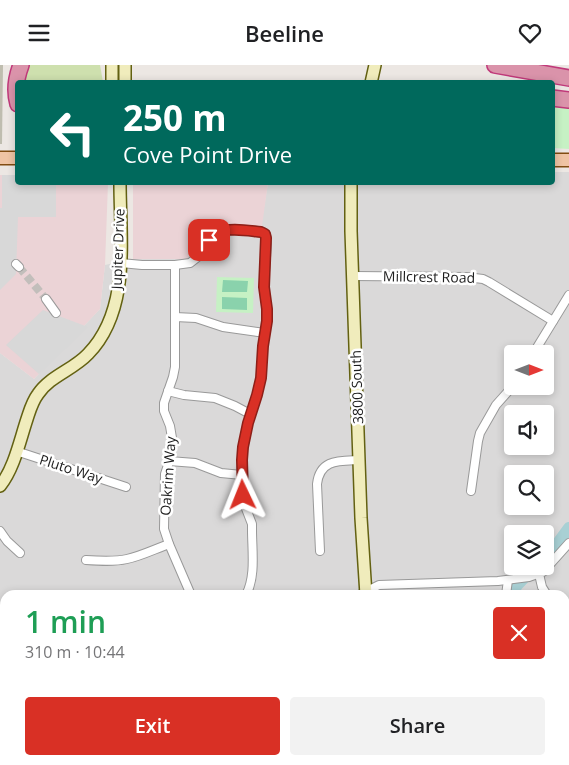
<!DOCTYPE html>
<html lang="en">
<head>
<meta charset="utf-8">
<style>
	body { margin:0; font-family:"Open Sans",sans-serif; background:#f2f2f2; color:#202124; height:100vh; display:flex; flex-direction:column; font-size:19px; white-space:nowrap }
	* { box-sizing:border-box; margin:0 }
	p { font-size:16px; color:#757577 }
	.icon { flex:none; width:28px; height:28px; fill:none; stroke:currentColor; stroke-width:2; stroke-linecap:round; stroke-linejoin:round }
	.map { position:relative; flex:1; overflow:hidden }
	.side { position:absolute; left:0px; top:525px; width:570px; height:175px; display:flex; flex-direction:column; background:#fff; border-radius:15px 15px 0 0; box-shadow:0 2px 8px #0003 }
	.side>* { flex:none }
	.banner { position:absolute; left:15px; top:15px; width:540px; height:105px; border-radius:5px; box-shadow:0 2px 8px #0003; background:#00695c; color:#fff; overflow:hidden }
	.needle { width:32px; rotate:90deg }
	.tools { position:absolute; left:504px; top:280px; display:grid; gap:10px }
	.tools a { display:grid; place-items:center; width:50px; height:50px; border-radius:5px; background:#fff; box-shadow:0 2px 8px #0003; font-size:25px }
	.pin { position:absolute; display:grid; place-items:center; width:42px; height:42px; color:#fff; margin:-21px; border-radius:10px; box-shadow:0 2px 8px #0006 }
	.me { position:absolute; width:55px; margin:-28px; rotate:358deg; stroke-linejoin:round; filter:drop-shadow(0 0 4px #0008) }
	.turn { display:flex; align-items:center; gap:18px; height:105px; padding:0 25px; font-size:22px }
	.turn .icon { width:65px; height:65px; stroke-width:2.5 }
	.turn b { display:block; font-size:35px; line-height:42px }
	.round { display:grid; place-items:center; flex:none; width:52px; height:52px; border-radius:5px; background:#f2f2f2 }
	.headline { display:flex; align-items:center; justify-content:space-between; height:85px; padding:0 25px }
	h1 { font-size:30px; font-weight:600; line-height:38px; color:#1e9e55 }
	.action { display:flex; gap:10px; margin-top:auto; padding:10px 25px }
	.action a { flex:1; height:58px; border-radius:5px; background:#d93025; color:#fff; font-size:20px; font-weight:600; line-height:58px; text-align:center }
	.action a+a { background:#f2f2f2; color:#202124 }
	header { display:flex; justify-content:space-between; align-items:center; height:65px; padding:0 25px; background:#fff; font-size:22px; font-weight:600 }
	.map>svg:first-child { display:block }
	.residential { fill:#dad9d9; fill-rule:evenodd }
	.commercial { fill:#ebd3d6 }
	.construction { fill:#bfbdaf }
	.grass { fill:#cee0ae }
	.park { fill:#c6f1c4 }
	.pitch { fill:#8ad2ac }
	.parking { fill:#d8d8d8 }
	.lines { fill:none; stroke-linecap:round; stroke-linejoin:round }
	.river { stroke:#a8d0d4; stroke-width:12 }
	.street-tunnel { stroke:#c2bebb; stroke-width:8; stroke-dasharray:8 4; stroke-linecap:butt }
	.street-casing { stroke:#999; stroke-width:10 }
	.secondary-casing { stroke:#636112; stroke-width:14 }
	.primary-casing { stroke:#814d12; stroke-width:15 }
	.highway-casing { stroke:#c0397a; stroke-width:18 }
	.street { stroke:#fff; stroke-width:8 }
	.secondary { stroke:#f0ecbc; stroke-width:11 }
	.primary { stroke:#efc4a4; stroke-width:12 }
	.highway { stroke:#da93aa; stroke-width:15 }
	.route-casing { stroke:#8d1f18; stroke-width:12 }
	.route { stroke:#d93025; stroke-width:9 }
	.labels { text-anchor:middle; stroke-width:5; stroke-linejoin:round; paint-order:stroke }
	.street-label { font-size:14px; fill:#1c1c1c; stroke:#fff }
</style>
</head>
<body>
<header><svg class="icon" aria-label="menu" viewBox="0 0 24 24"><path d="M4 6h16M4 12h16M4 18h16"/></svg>Beeline<svg class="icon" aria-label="heart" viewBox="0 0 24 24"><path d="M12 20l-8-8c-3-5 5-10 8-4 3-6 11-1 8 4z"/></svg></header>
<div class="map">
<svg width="569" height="700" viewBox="0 0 569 700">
	<rect width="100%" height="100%" fill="#ece7e3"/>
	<path class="residential" d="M553,107H569V700H0V288L34,314L100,244L105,200L133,194H144L196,187L202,176L213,164L227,159L261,161L268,118H552ZM512,289H545V321H512ZM512,349H545V381H512ZM512,409H545V441H512ZM512,469H545V501H512ZM5,530H565V695H5Z"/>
	<g class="commercial">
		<path d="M0,110H17L18,118H108L105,200L100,244L34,314L0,288Z"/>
		<path d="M133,118H268L262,161L227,159L219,161L213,164L207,170L202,176L196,187L186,194H133Z"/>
	</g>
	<path class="construction" d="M0,0H3L2,79H0Z"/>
	<path class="grass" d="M28,0H100L103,17L21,18Z"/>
	<g class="park">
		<path d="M552,38L569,40V84L553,83Z"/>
		<path d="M217,212L254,213L253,248L216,247Z"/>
	</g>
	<g class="pitch">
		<path d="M223,215L248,216L247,227H222Z"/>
		<path d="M222,232L247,233V245L222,244Z"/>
	</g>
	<g class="parking">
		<path d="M2,110H17L18,118H56V152H18L16,209L0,225V143H2Z"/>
		<path d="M43,245L88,262L39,309L6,280Z"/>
	</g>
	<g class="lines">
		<g class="river">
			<path d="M545,492L558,478L569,463"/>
			<path d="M514,530L516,521L535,501"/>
			<path d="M450,700L452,695"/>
		</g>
		<path class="street-tunnel" d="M19,202L46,234"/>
		<defs>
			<g id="street">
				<path d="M121,198L142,200H175L190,198L199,191L212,172L224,165L232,164L257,166L263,167L266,170L267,178L264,222L267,244V256L263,281L261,313L257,331L248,358L242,390L243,430L245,441L252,459V465C252,486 256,511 246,530"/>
				<path d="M16,199L19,202"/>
				<path d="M175,200V302L173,312L164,338V346L170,361L172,373L171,391L165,409L164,464L169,479L191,530"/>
				<path d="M353,211L466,212L483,214L489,217L553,256"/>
				<path d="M46,234L56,248"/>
				<path d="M175,252L196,253L223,262L265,268"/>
				<path d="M533,289L569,230"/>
				<path d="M168,326L184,330L215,333L235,341L250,349"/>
				<path d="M16,386L126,422"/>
				<path d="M169,396L195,398L221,408L242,410"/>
				<path d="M471,426L478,376L480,368L496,340L513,321"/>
				<path d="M0,466L7,476L20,488"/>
				<path d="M320,486L317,419C320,394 339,396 359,395"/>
				<path d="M86,495C100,496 114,497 127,494C141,491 155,484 169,479"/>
				<path d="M539,509L542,522L547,530"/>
				<path d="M359,530L379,520L498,516L529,512L543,507L569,478"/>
				<path d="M506,530L508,515"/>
				<path d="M565,541L569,543"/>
				<path d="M565,572L569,564"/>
				<path d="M0,601L5,603"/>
				<path d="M565,649H569"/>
				<path d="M479,695L480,700"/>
				<path d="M136,700L137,695"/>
			</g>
			<g id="secondary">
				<path d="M125,0V18"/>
				<path d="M112,18V0"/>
				<path d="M371,18L375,0"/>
				<path d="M351,118V166L361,453L366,530"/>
				<path d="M0,421C14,404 20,375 27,354C30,345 32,337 38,329C50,311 73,305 88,289C131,245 120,174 120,118"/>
				<path d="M373,695V700"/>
			</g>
			<g id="primary">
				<path d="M0,93H18"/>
				<path d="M552,95H569"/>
			</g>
			<g id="highway">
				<path d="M495,0L569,13"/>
				<path d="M552,33L569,35"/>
				<path d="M18,39C14,25 16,13 21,0"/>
			</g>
		</defs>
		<use href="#street" class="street-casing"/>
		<use href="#secondary" class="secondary-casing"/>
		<use href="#primary" class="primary-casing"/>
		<use href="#highway" class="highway-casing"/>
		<use href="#street" class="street"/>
		<use href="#secondary" class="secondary"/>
		<use href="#primary" class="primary"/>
		<use href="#highway" class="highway"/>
	</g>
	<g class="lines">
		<defs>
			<path id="route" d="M209,175C222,160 243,165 261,167L265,169L266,173L264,222L267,244V256L263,281L261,313L257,330L248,358L243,382L242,395L243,430"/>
		</defs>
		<use href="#route" class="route-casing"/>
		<use href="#route" class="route"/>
	</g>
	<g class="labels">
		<g class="street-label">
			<text transform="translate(118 184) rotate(-88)" y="5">Jupiter Drive</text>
			<text transform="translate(429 212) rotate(1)" y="5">Millcrest Road</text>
			<text transform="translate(357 322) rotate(-92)" y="5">3800 South</text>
			<text transform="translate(71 404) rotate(18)" y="5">Pluto Way</text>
			<text transform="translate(168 411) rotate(-86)" y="5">Oakrim Way</text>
		</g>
	</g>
</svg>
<div class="tools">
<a><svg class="needle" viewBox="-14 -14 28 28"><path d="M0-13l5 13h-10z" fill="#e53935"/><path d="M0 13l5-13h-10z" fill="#757577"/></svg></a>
<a><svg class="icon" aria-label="sound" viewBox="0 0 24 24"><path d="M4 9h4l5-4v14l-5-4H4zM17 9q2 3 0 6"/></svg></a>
<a><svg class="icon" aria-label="search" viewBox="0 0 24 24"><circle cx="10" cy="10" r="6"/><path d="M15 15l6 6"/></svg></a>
<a><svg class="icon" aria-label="layers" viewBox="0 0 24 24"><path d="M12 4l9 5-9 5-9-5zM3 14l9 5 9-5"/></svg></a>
</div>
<div class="pin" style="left:209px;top:175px;background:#d93025"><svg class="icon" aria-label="arrive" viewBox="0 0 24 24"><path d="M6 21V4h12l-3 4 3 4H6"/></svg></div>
<svg class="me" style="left:243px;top:430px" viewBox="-20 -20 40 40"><path d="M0-17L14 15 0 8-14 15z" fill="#d93025" stroke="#fff" stroke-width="4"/></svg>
<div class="banner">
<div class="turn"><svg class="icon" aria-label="left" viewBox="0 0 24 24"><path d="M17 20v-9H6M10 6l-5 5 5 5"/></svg><div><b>250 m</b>Cove Point Drive</div></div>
</div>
<section class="side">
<div class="headline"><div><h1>1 min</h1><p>310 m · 10:44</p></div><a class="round" style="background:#d93025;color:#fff"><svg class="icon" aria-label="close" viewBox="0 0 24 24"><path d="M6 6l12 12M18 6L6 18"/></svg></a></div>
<div class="action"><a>Exit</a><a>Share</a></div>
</section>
</div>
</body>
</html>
